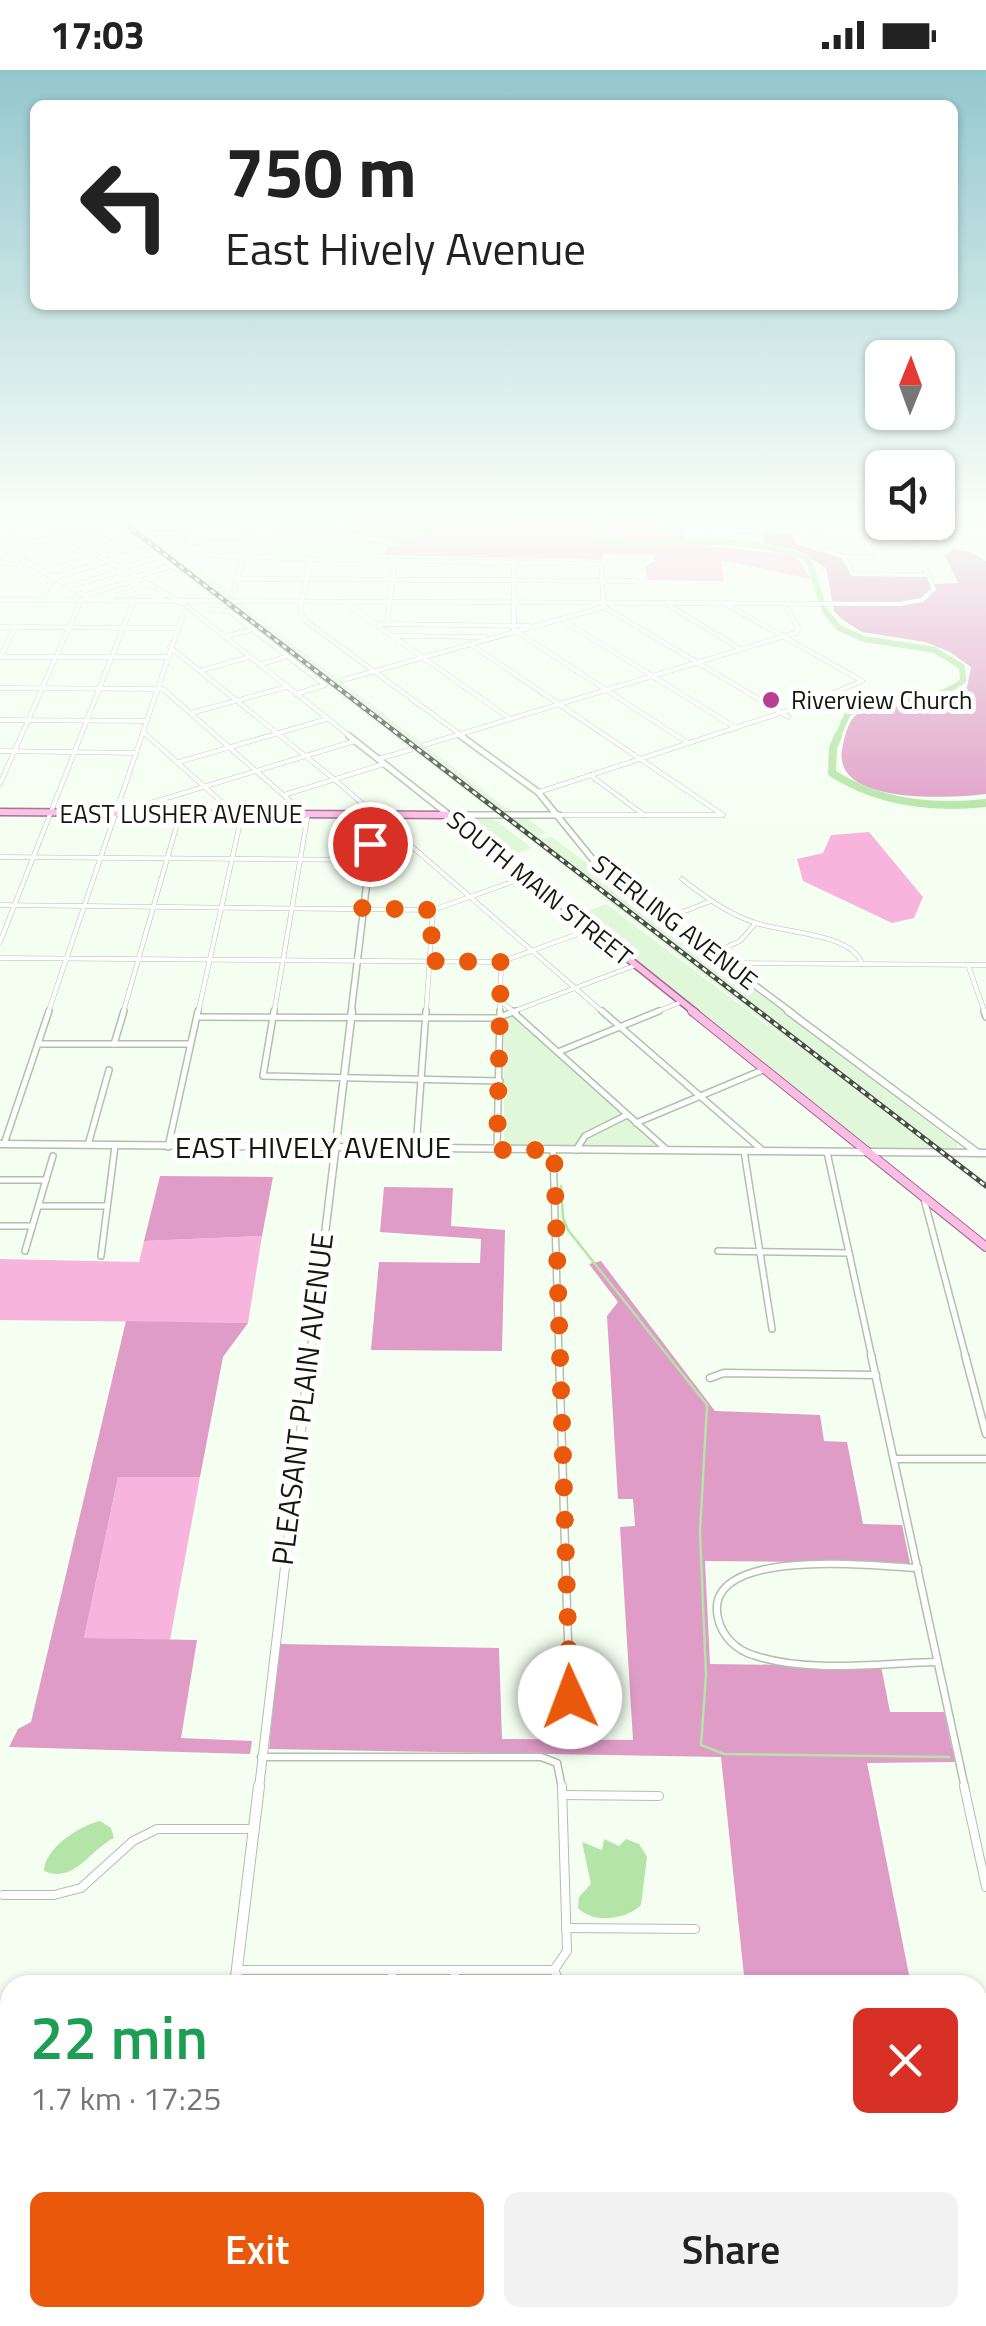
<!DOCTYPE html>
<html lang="en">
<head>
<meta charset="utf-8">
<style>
	body { margin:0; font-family:"Titillium Web",sans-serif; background:#f2f2f2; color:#222; height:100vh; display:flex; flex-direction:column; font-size:38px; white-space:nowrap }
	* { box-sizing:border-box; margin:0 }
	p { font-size:32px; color:#767676 }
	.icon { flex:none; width:55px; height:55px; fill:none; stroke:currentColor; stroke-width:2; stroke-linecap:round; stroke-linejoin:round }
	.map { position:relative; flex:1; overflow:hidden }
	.drawer { position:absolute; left:0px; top:1905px; width:988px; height:352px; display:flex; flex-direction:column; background:#fff; border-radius:30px 30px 0 0; box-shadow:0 2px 8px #0004 }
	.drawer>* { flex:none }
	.top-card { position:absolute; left:30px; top:30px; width:928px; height:210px; border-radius:15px; box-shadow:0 2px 8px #0004; background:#fff; color:#222; overflow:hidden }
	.needle { width:65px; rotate:1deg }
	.tools { position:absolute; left:865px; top:270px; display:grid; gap:20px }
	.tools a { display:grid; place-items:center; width:90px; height:90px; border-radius:15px; background:#fff; box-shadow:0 2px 8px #0004; font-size:50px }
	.pin { position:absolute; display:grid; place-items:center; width:85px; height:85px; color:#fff; margin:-42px; border:5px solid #fff; border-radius:50%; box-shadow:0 2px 10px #0007 }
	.me { position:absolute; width:110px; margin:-55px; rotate:358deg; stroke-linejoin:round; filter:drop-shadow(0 0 8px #0008) }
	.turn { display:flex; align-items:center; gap:35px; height:210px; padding:0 30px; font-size:45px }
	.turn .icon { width:130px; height:130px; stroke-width:2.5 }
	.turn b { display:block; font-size:70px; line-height:85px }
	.round { display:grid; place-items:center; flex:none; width:105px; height:105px; border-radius:15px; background:#f2f2f2 }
	.head { display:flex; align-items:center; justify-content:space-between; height:170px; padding:0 30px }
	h1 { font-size:60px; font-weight:600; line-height:75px; color:#1e9e55 }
	.primary-button { display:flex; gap:20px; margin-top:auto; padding:20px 30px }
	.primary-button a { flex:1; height:115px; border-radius:15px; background:#ea580c; color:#fff; font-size:40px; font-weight:600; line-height:115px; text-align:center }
	.primary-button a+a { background:#f2f2f2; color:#222 }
	.status { display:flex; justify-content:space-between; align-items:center; height:70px; padding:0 50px; background:#fff; direction:ltr }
	.status svg { height:28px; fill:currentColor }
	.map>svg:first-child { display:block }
	.built { fill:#e0f7da }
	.green { fill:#f7b5de }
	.forest { fill:#df9cc6 }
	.water { fill:#b4e4a7 }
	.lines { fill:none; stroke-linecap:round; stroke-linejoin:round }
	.stream-far1 { stroke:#b4e4a7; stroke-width:2.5 }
	.stream { stroke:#b4e4a7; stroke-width:4 }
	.river-far1 { stroke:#b4e4a7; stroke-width:6 }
	.river { stroke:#b4e4a7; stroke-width:8 }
	.minor-far3-casing { stroke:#b0c1ab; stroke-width:5 }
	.minor-far2-casing { stroke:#b0c1ab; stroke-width:8 }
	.minor-far1-casing { stroke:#b0c1ab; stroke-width:9 }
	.minor-casing { stroke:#b0c1ab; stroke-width:10 }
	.tertiary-far4-casing { stroke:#b0c1ab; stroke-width:5 }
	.tertiary-far3-casing { stroke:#b0c1ab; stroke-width:8 }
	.tertiary-far2-casing { stroke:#b0c1ab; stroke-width:9 }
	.tertiary-far1-casing { stroke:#b0c1ab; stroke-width:10 }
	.tertiary-casing { stroke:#b0c1ab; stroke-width:12 }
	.secondary-far2-casing { stroke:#b0c1ab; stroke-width:5 }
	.secondary-far1-casing { stroke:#b0c1ab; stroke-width:8 }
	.secondary-casing { stroke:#b0c1ab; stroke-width:12 }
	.primary-far2-casing { stroke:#a7688f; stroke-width:6 }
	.primary-far1-casing { stroke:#a7688f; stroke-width:9 }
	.primary-casing { stroke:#a7688f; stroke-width:10 }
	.minor-far3 { stroke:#fff; stroke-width:4 }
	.minor-far2 { stroke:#fff; stroke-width:5 }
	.minor-far1 { stroke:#fff; stroke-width:6 }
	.minor { stroke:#fff; stroke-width:8 }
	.tertiary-far4 { stroke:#fff; stroke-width:4 }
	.tertiary-far3 { stroke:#fff; stroke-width:5 }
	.tertiary-far2 { stroke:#fff; stroke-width:6 }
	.tertiary-far1 { stroke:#fff; stroke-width:8 }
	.tertiary { stroke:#fff; stroke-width:10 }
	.secondary-far2 { stroke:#fff; stroke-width:4 }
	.secondary-far1 { stroke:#fff; stroke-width:5 }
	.secondary { stroke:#fff; stroke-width:10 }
	.primary-far2 { stroke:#fabee5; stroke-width:5 }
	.primary-far1 { stroke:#fabee5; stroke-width:6 }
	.primary { stroke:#fabee5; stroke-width:8 }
	.rail-casing { stroke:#464e44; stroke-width:5 }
	.rail { stroke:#fff; stroke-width:2.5; stroke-dasharray:5; stroke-linecap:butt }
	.route { stroke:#ea580c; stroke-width:18; stroke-dasharray:0 32.4 }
	.poi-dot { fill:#b83f94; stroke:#fff; stroke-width:4 }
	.labels { text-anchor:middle; stroke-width:10; stroke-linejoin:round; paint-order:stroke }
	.far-poi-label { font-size:25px; fill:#131911; stroke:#fff; text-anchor:start }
	.far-street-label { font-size:25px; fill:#131911; stroke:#fff }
	.street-label { font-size:30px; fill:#131911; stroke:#fff }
</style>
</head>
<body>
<div class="status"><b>17:03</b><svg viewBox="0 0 49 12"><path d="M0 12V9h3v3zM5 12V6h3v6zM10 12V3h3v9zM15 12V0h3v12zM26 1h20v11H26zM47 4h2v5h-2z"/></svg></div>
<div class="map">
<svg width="986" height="2256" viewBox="0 0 986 2256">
	<rect width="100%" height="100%" fill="#f4fff1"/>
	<g class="built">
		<path d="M111,447H123L189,498L198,499L237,529H214Z"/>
		<path d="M279,447H330L345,463L387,474L385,485L270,484Z"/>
		<path d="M221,534H241L511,742H494Z"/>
		<path d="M463,747H491L532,778L505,787L459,749Z"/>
		<path d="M525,747L547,763L538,765L542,769L552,767L958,1074L957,1078H871L577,845L606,834L816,992L502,748Z"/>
		<path d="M511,945L514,947L655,1075H504V948Z"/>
	</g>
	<g class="green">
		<path d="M335,447H681L685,467L694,475L789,484L799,490L811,509L721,490L724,511L648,510L645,497L654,491L655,485L603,484L604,490L385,485L387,474L344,463Z"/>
		<path d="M869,762L923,827L914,848L892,853L803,811L797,789L823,783L831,765Z"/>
		<path d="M262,1166L248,1253L0,1250V1189L139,1192L144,1171Z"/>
		<path d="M118,1407H200L170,1570L84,1568Z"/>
	</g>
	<g class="forest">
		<path d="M765,461L793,464L796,474L840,488L852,505L926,507L929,514L958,513L945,486L952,479L971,482L986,491V724C953,728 833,736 842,680C844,669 847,653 856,645C881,624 934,635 967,617L971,597L950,582L925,572L862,562L843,550L834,541L826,498L797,480L763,473Z"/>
		<path d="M160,1106L273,1107L262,1166L144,1171Z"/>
		<path d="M384,1117L453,1118L451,1156L505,1160L502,1281L371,1280L379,1192L480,1193L481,1169L380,1162Z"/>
		<path d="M601,1191L715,1341L820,1345L824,1371L847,1372L863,1454L902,1455L910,1493L705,1491L710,1594L881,1596L890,1642H944L955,1692L867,1693L911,1915H745L721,1687L269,1679L279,1574L499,1578L502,1669L633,1670L620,1457L635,1456L633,1429H618L607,1246L618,1232L589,1194Z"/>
		<path d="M126,1251L248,1253L223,1287L200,1407H118L84,1568L197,1570L181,1668L252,1671L250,1684L9,1677L18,1659L31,1652Z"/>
	</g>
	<g class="water">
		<path d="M100,1751L111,1758L114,1768C89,1780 75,1814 44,1801C44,1779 80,1755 100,1751Z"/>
		<path d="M604,1769L619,1776L626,1769L639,1774L647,1787L641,1835C626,1850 593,1854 578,1838L579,1827L591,1814L582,1772L602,1780Z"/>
	</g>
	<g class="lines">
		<path class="stream-far1" d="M561,1116L563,1148L568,1160L707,1335L700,1462L706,1605L701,1675L724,1684L949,1687"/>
		<path class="stream" d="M611,1915L615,1909"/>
		<g class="river-far1">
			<path d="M347,447L355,462C386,469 419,474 442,447"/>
			<path d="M600,447L599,468C635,479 671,472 708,472C741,472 777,477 808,488L825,541L839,558L864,569L935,580L962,597L963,611C930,637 886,628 848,643L837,668"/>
		</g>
		<path class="river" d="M838,666L833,678L832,703C879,733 931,739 986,733"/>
		<defs>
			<g id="minor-far3">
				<path d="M139,447L278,450"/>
				<path d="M333,447L350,464L398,475"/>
				<path d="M645,447L662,456L763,462"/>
				<path d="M726,447L742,452"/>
				<path d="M812,447L823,479L844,487L853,504L928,505"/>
				<path d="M74,453L125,480"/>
				<path d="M0,457H17"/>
				<path d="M52,459L96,447"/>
				<path d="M152,463L191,464"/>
				<path d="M67,467L88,462"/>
				<path d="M188,472L247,473"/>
				<path d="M80,475L101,469"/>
				<path d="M4,479L92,530"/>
				<path d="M9,479L61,465"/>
				<path d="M101,487L143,474L180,502"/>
				<path d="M844,487H872L861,456"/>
				<path d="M306,489L601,494L604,537L343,610"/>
				<path d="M514,490V560L688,673"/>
				<path d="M0,493L32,494"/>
				<path d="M39,497L91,482"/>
				<path d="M121,498L160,487"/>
				<path d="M136,507L171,496"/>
				<path d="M237,509L636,511"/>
				<path d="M71,516L124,500"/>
				<path d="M234,520L253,450"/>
				<path d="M86,525L139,509"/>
				<path d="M40,530L54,507L108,491"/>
				<path d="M102,530L150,514"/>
				<path d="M344,532L509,648"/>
				<path d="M665,533L739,578"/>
				<path d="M726,534L862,611"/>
				<path d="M604,537L789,647"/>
				<path d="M211,539L229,541L325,615"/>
				<path d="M561,549L736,658"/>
				<path d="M380,554L529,556"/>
				<path d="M387,555L395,489"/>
				<path d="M0,557L176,558"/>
				<path d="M396,566L485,567"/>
				<path d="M224,567L250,560"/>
				<path d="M470,574L723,745"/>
				<path d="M170,577L334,709L604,943"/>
				<path d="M1,586L15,558"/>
				<path d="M0,587H166"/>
				<path d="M259,595L285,587"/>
				<path d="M203,600L249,587"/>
				<path d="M0,618L163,619L305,744"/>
				<path d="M296,624L325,615"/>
				<path d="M191,643L287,617"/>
				<path d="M0,650L145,651"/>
				<path d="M143,662L233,742"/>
				<path d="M424,675L795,563L799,559L787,539"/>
				<path d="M0,681L136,683"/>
				<path d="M378,689L410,680"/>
				<path d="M179,692L327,649"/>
				<path d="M590,705L644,745"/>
				<path d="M0,714L81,530"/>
				<path d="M539,722L805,635L862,611"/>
				<path d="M284,725L384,694"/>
				<path d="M124,741L355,671"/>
				<path d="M560,745H720"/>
				<path d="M0,787L367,790"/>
				<path d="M682,809C705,827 728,844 756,853C785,863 852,863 862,894"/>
				<path d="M0,835L433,840L526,807"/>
				<path d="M667,848L711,831"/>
				<path d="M0,872L134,530"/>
				<path d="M714,883L740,871L755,854"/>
				<path d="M0,888L501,892L591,859"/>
				<path d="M726,893L986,895"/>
				<path d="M968,895L985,943"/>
				<path d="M502,932L515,943"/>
				<path d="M48,943L182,547"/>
				<path d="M123,943L180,744"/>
				<path d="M198,943L242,744"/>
				<path d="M274,943L308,744"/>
				<path d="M426,943L433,840"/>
				<path d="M500,943L501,892"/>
				<path d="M509,943L636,895"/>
				<path d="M653,943L681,932"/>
			</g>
			<g id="minor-far2">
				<path d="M274,941L263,1006L500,1011"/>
				<path d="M512,941L667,1080"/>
				<path d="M602,941L761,1079"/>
				<path d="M984,941L986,947"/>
				<path d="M197,947L497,948L516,941"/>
				<path d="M38,974H190"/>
				<path d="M114,974L124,941"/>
				<path d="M558,982L659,941"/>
				<path d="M636,1053L765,999"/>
				<path d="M4,1074L49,941"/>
				<path d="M88,1075L109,1000"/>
				<path d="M168,1077L198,941"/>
				<path d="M416,1079L426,941"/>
				<path d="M497,1079L500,941"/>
				<path d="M553,1080L559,1288"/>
				<path d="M576,1080L585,1066L627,1045"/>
				<path d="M744,1081L772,1259"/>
				<path d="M827,1082L872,1288"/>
				<path d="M0,1110H46"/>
				<path d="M924,1129L966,1288"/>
				<path d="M39,1136H107"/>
				<path d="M0,1156H32"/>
				<path d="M25,1181L53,1086"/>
				<path d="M718,1181L849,1183"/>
				<path d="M101,1186L115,1076"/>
			</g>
			<g id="minor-far1">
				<path d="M559,1285L571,1666"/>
				<path d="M871,1285L965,1718"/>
				<path d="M965,1285L986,1364"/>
				<path d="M710,1308L724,1303L876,1305"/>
				<path d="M896,1389H986"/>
				<path d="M918,1498C879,1496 701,1475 718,1548C722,1566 736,1580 753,1585C809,1604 879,1593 937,1592"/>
				<path d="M261,1687H541L557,1693L562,1718"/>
			</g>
			<g id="minor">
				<path d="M964,1716L986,1817"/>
				<path d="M563,1725L659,1726"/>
				<path d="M3,1825H54L81,1818L133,1771L157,1759H253"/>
				<path d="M566,1858L695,1859"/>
				<path d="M239,1900H553"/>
				<path d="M554,1900L567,1881L562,1716"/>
				<path d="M554,1900L561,1915"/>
				<path d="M392,1901V1915"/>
				<path d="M455,1901V1915"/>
			</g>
			<g id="tertiary-far4">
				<path d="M197,447L187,484L311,489L300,542L307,552L465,668"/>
				<path d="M909,463L925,456L986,475"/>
				<path d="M0,530L899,534L922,530L934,519L911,465"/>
			</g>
			<g id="tertiary-far3">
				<path d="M461,666L538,722L603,802L792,943"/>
				<path d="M449,745H559"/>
				<path d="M351,943L375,745"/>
			</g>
			<g id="tertiary-far2">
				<path d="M788,941L978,1083"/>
				<path d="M0,1074L986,1083"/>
				<path d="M310,1288L352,941"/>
			</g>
			<path id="tertiary-far1" d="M259,1718L310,1285"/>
			<g id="tertiary">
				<path d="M235,1915L259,1716"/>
				<path d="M195,2256L196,2248"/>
			</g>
			<g id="secondary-far2">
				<path d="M30,447L184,534L352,668"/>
				<path d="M0,487L23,447"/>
				<path d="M153,530L164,526L160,522"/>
			</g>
			<path id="secondary-far1" d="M349,666L449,745"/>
			<g id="secondary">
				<path d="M0,2208L10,2215"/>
				<path d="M57,2248L69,2256"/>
			</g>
			<g id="primary-far2">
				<path d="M904,452L909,461"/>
				<path d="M914,452L986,455"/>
			</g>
			<path id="primary-far1" d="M0,742L449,745L696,943"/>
			<path id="primary" d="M692,941L986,1177"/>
		</defs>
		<use href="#minor-far3" class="minor-far3-casing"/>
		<use href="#minor-far2" class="minor-far2-casing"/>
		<use href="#minor-far1" class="minor-far1-casing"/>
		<use href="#minor" class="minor-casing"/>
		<use href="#tertiary-far4" class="tertiary-far4-casing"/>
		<use href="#tertiary-far3" class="tertiary-far3-casing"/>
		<use href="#tertiary-far2" class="tertiary-far2-casing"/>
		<use href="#tertiary-far1" class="tertiary-far1-casing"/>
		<use href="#tertiary" class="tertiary-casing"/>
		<use href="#secondary-far2" class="secondary-far2-casing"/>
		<use href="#secondary-far1" class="secondary-far1-casing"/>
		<use href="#secondary" class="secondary-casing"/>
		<use href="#primary-far2" class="primary-far2-casing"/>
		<use href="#primary-far1" class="primary-far1-casing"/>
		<use href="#primary" class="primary-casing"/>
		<use href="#minor-far3" class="minor-far3"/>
		<use href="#minor-far2" class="minor-far2"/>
		<use href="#minor-far1" class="minor-far1"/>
		<use href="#minor" class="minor"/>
		<use href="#tertiary-far4" class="tertiary-far4"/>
		<use href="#tertiary-far3" class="tertiary-far3"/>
		<use href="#tertiary-far2" class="tertiary-far2"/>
		<use href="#tertiary-far1" class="tertiary-far1"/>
		<use href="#tertiary" class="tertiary"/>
		<use href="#secondary-far2" class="secondary-far2"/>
		<use href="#secondary-far1" class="secondary-far1"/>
		<use href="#secondary" class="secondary"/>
		<use href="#primary-far2" class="primary-far2"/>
		<use href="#primary-far1" class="primary-far1"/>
		<use href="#primary" class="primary"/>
		<defs>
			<path id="rail" d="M116,447L986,1116"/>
		</defs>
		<use href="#rail" class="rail-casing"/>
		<use href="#rail" class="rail"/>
	</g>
	<linearGradient id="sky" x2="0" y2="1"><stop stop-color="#93c7ce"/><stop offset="0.59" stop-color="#fafff9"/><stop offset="1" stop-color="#fafff9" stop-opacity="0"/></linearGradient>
	<rect width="986" height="763" fill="url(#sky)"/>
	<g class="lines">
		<path class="route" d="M370,774L362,838L434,840L429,891L501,892L497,1080H554L570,1627"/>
	</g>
	<circle class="poi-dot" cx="771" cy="630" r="10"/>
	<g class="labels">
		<g class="far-poi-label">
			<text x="791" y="639">Riverview Church</text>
		</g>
		<g class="far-street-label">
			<text x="181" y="753">EAST LUSHER AVENUE</text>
			<text transform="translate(540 818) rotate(39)" y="9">SOUTH MAIN STREET</text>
			<text transform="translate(675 852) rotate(38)" y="9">STERLING AVENUE</text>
		</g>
		<g class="street-label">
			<text x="313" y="1088">EAST HIVELY AVENUE</text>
			<text transform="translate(303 1329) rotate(-83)" y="10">PLEASANT PLAIN AVENUE</text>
		</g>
	</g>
</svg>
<div class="tools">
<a><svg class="needle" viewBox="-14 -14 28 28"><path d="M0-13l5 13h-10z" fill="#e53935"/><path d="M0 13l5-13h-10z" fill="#767676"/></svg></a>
<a><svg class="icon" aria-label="sound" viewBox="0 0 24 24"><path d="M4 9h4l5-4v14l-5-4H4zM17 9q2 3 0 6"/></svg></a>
</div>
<div class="pin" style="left:370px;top:774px;background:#d93025"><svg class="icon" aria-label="arrive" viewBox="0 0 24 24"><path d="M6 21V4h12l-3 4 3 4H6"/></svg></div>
<svg class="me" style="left:570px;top:1627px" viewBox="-20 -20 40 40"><circle r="19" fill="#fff"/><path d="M0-13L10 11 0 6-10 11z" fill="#ea580c"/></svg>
<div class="top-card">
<div class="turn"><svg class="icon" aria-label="left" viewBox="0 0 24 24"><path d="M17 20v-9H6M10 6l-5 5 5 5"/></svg><div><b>750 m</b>East Hively Avenue</div></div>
</div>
<section class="drawer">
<div class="head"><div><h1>22 min</h1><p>1.7 km · 17:25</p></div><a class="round" style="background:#d93025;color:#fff"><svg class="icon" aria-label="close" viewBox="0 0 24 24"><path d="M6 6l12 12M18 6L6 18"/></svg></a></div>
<div class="primary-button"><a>Exit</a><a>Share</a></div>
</section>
</div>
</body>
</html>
